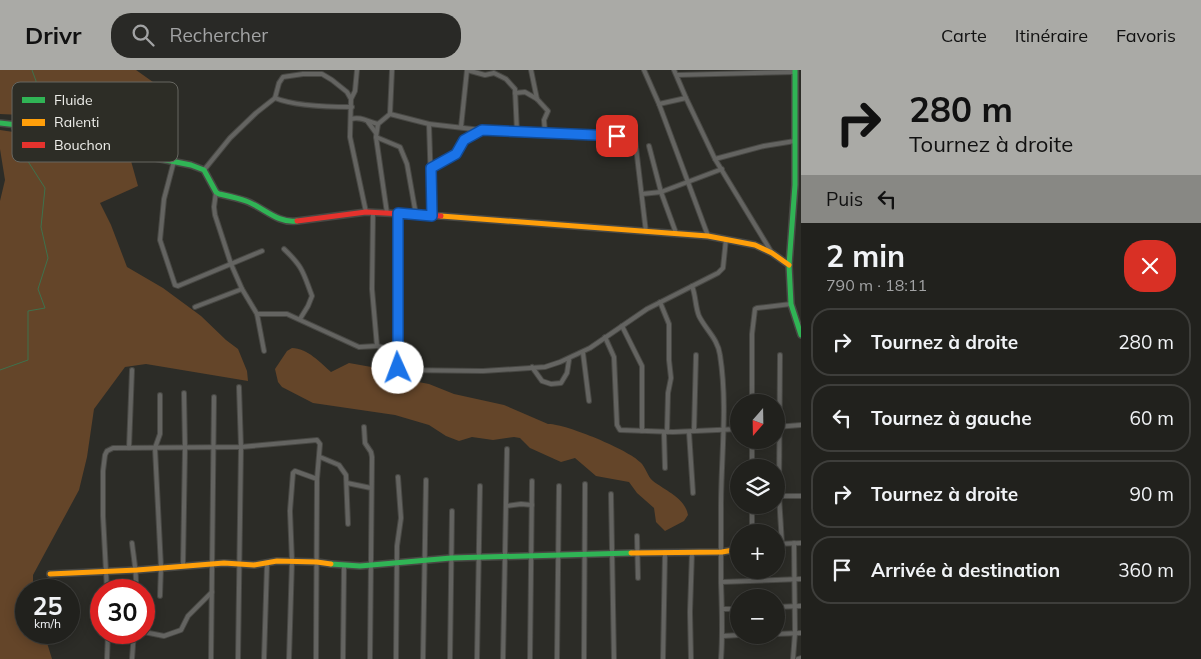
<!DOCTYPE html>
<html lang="fr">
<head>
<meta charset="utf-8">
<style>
	body { margin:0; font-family:Mulish,sans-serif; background:#292926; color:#f1f3f6; height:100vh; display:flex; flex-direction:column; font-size:19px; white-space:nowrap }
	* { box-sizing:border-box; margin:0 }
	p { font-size:16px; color:#a2a3a4 }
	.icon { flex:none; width:28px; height:28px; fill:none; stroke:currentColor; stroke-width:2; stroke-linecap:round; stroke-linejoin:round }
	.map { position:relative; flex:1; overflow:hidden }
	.sheet { display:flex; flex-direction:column; background:#21211d; width:400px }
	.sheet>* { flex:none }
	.top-card { background:#aaaaa6; color:#111; overflow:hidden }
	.needle { width:32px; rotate:200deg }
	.fabs { position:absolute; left:730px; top:324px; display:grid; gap:10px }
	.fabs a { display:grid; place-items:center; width:55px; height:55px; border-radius:50%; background:#21211d; box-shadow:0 2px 12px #0003,0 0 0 1px #3e3e3b; font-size:25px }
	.speed { position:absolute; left:15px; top:509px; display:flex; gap:10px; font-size:25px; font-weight:700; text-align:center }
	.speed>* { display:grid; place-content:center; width:65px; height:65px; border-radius:50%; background:#21211d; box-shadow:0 2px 12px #0003,0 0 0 1px #3e3e3b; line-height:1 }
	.speed small { font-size:12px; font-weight:400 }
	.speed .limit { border:8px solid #d22; background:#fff; color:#111 }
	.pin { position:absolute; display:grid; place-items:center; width:42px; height:42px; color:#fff; margin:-21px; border-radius:10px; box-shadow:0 2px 8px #0006 }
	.me { position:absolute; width:55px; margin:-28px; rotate:358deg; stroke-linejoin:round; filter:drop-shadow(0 0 4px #0008) }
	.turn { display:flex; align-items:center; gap:18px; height:105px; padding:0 25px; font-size:22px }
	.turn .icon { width:65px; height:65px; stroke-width:2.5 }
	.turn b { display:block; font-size:35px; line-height:42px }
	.then { display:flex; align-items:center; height:48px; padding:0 25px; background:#0003; gap:10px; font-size:19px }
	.round { display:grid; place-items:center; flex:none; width:52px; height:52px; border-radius:20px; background:#292926 }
	.summary { display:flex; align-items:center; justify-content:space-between; height:85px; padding:0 25px }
	h1 { font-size:30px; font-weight:700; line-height:38px }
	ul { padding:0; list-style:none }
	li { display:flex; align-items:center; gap:15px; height:68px; margin:0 10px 8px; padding:0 15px; border:2px solid #3e3e3b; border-radius:20px }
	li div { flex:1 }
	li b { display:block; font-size:19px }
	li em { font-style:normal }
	header { display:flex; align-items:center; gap:30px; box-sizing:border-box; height:70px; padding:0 25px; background:#aaaaa6; color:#111 }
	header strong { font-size:24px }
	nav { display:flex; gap:28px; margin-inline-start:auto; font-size:18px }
	.search { width:350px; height:45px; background:#292926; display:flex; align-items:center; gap:12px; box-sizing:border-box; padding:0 18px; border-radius:20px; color:#a2a3a4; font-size:19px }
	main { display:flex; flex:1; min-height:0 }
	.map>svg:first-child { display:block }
	.green { fill:#644529 }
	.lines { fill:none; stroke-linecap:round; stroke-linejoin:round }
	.stream { stroke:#3e724d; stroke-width:1 }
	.street-casing { stroke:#484844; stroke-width:6 }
	.fast-casing { stroke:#484844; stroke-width:8 }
	.slow-casing { stroke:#484844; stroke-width:8 }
	.jam-casing { stroke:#484844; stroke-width:8 }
	.street { stroke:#646461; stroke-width:4 }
	.fast { stroke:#30b455; stroke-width:5 }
	.slow { stroke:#ff9f0a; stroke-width:5 }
	.jam { stroke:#e5322d; stroke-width:5 }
	.route-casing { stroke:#114b97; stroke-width:12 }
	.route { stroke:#1a73e8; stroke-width:9 }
	.key { fill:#2d2d26; stroke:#676761; stroke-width:1 }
	.key-label { font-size:14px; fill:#eeeeea }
</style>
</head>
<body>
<header>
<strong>Drivr</strong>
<div class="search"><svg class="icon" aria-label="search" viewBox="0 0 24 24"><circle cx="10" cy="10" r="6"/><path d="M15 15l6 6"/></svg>Rechercher</div>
<nav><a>Carte</a><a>Itinéraire</a><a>Favoris</a></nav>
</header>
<main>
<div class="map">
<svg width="801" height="589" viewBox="0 0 801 589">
	<rect width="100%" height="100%" fill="#2c2c27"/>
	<g class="green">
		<path d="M0,0H136L160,17L151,31L76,32L72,58L22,45L0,44Z"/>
		<path d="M0,60L27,64L66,78L131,91L138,116L100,133L111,155L127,197L163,218L201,246L226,270L238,279L247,301L248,311L146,294L125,297L94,339L87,387L79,420L33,505V520H26V562L44,563L52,589H0V131L5,110L0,79Z"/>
		<path d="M292,278C307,278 321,293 331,302L349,293L377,298L403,309L429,314L454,324L504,335L548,354C564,353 629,380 640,392C646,397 647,406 653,411C666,421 685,428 688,445L684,451L665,461L656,452L654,438L637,423L629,412L596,406L575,388L561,392L530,378L520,368L514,367L493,370L472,367L459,371L446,366L429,355L395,345L313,333L282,317L278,312L275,299L287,281Z"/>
	</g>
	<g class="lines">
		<g class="stream">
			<path d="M13,52L16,37L35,28L36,11L32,0"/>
			<path d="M0,300L28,290V241L45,238L38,219L48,188L41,157L45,118L22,82L12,59V56"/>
		</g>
		<defs>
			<g id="street">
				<path d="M467,0L485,5L494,3L506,9L515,19L517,62"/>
				<path d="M531,0L537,29L548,41L544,50L545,62"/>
				<path d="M644,0L659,34L708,166"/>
				<path d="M674,0L686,28L715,89L772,183"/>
				<path d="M677,5L795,2"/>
				<path d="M515,23L525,22L537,29"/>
				<path d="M275,28C294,36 331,37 352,37"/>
				<path d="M351,29L355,21L357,0"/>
				<path d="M659,34L686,28"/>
				<path d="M390,44L392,0"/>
				<path d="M351,49C361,46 368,52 378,54L390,44L429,54L481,60"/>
				<path d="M368,52L376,63"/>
				<path d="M378,54L376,67L387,143"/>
				<path d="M429,54L432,146"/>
				<path d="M461,57L467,0"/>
				<path d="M376,67L400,77L407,94L416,145"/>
				<path d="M649,76L661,122L676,163"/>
				<path d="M715,89L764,76L795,71"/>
				<path d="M174,91L164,129L160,170L175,215L178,216L262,181"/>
				<path d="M431,98L456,84L464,70L482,60L633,67L635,69L646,162"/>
				<path d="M204,100L230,68L256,43L275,28L279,13L283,7L303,4H322L332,10L347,22L351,29L350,67L366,142"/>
				<path d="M216,122L214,137L215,145L231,194L242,219L257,244L264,281"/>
				<path d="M642,124L661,122L722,99"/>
				<path d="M398,143L397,267L399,298L400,300L483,301L545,297L560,292L590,278L647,239L718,203L723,198L726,169"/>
				<path d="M284,179C303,197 303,202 312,226L308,236L300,249"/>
				<path d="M692,216C696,226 695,236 699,246C706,260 718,269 720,285C728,336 721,386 721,437C721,462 721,488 721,513C722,539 723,563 721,589"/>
				<path d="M660,232L669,254V290L671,308L668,323L667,362"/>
				<path d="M195,237L242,219"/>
				<path d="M257,244H287L359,277L377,276L372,219L373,142"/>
				<path d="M622,256L642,296V361"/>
				<path d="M605,267L614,287L617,355L620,360L673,362L739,359"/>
				<path d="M377,276L390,279L398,283"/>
				<path d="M583,283L589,331"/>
				<path d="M780,285L779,426H801"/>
				<path d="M532,297L542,311L551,314L561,313L567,303L569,290"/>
				<path d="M752,332V264L755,239L757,238L791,234"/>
				<path d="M364,357L365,373L371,382L372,387L370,589"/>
				<path d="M776,357L801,355"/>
				<path d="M694,361L696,285"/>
				<path d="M664,362L665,398"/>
				<path d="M689,362L693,423"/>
				<path d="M752,370V398"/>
				<path d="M129,378L132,300"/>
				<path d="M320,387L339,395L346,405L348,454"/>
				<path d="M347,413L371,418"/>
				<path d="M611,424L614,589"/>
				<path d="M779,426L782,474"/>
				<path d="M506,436L521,434L532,435"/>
				<path d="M752,462V435"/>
				<path d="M637,466L638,508"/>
				<path d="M132,473C134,490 137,504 136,520"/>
				<path d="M776,474L801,473"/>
				<path d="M183,496L185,378L184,323"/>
				<path d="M721,512L801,509"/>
				<path d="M107,520L103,446V401L105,385L107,381L113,378L241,377L317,370L320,374L317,409L316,589"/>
				<path d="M160,526L161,497L155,378L160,364V325"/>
				<path d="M776,537L801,536"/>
				<path d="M722,539H739"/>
				<path d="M144,562L164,566L181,560L188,546L212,522"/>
				<path d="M776,564L801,563"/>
				<path d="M723,566L740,565"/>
				<path d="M107,589L108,562"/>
				<path d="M132,589L134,562"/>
				<path d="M211,589L214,327"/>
				<path d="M238,589L241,377L239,317"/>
				<path d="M264,589L267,494"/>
				<path d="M289,589L292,491L290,441L293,403L295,401L317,409"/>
				<path d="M343,589L344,496"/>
				<path d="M396,589L397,476L401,448L398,407"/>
				<path d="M423,589L426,410"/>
				<path d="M450,589L452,441"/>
				<path d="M477,589L480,416"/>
				<path d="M503,589L507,379"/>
				<path d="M530,589L532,411"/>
				<path d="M557,589L559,416"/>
				<path d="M584,589L585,414"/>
				<path d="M663,589L665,482"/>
				<path d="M691,589L690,542L692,482"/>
				<path d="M793,589L795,563L794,473"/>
				<path d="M798,589L801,588"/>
			</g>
			<g id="fast">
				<path d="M795,0V115L789,195L791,234L801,265"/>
				<path d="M0,53L44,58L90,75L191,95L204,100L216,122L219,124C228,126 238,128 246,131C263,137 278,154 297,151"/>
				<path d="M331,494L360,496L451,488L631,483"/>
			</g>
			<g id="slow">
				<path d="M441,146L708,166L755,175L772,183L789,195"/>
				<path d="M631,483L722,482L739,479"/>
				<path d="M50,504L137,500L224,493L254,495L277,491L317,492L331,494"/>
			</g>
			<path id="jam" d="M297,151L366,142L441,146"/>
		</defs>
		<use href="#street" class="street-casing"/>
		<use href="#fast" class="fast-casing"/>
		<use href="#slow" class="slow-casing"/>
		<use href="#jam" class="jam-casing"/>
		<use href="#street" class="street"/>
		<use href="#fast" class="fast"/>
		<use href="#slow" class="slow"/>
		<use href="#jam" class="jam"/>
	</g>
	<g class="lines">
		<defs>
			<path id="route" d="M398,298V143L432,146L431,98L456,84L464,70L482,60L617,66"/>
		</defs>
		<use href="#route" class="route-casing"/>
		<use href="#route" class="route"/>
	</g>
	<rect x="12" y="12" width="166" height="80" rx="8" class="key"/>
	<rect x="22" y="27" width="23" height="6" fill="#30b455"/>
	<rect x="22" y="49" width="23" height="7" fill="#ff9f0a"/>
	<rect x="22" y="72" width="23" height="6" fill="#e5322d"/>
	<g class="key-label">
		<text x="54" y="35">Fluide</text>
		<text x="54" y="57">Ralenti</text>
		<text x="54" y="80">Bouchon</text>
	</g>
</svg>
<div class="fabs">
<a><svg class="needle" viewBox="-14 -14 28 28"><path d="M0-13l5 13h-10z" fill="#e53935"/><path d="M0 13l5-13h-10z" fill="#a2a3a4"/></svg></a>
<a><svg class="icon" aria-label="layers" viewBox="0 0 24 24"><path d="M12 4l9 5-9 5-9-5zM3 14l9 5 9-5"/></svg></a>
<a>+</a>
<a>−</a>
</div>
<div class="speed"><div>25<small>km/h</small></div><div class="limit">30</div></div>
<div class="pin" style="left:617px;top:66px;background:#d93025"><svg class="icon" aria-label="arrive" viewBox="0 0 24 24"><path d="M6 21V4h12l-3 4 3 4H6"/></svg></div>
<svg class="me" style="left:398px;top:298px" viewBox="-20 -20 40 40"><circle r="19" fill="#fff"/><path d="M0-13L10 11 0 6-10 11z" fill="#1a73e8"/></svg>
</div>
<section class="sheet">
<div class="top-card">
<div class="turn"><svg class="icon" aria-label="right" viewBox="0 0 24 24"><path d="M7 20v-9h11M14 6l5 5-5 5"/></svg><div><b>280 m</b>Tournez à droite</div></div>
<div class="then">Puis<svg class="icon" aria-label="left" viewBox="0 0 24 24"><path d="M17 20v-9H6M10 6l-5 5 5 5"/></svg></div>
</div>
<div class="summary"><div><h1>2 min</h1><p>790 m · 18:11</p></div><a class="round" style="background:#d93025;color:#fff"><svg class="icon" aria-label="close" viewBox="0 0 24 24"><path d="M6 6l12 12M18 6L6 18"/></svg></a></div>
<ul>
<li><svg class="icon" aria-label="right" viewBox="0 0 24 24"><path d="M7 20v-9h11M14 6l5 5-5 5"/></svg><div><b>Tournez à droite</b></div><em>280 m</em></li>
<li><svg class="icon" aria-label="left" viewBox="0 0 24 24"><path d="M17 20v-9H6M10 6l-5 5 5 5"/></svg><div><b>Tournez à gauche</b></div><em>60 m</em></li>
<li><svg class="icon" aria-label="right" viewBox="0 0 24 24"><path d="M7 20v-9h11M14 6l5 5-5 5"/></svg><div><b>Tournez à droite</b></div><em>90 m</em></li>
<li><svg class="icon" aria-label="arrive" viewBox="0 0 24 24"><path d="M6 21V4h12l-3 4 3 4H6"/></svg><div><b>Arrivée à destination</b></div><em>360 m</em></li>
</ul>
</section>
</main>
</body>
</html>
